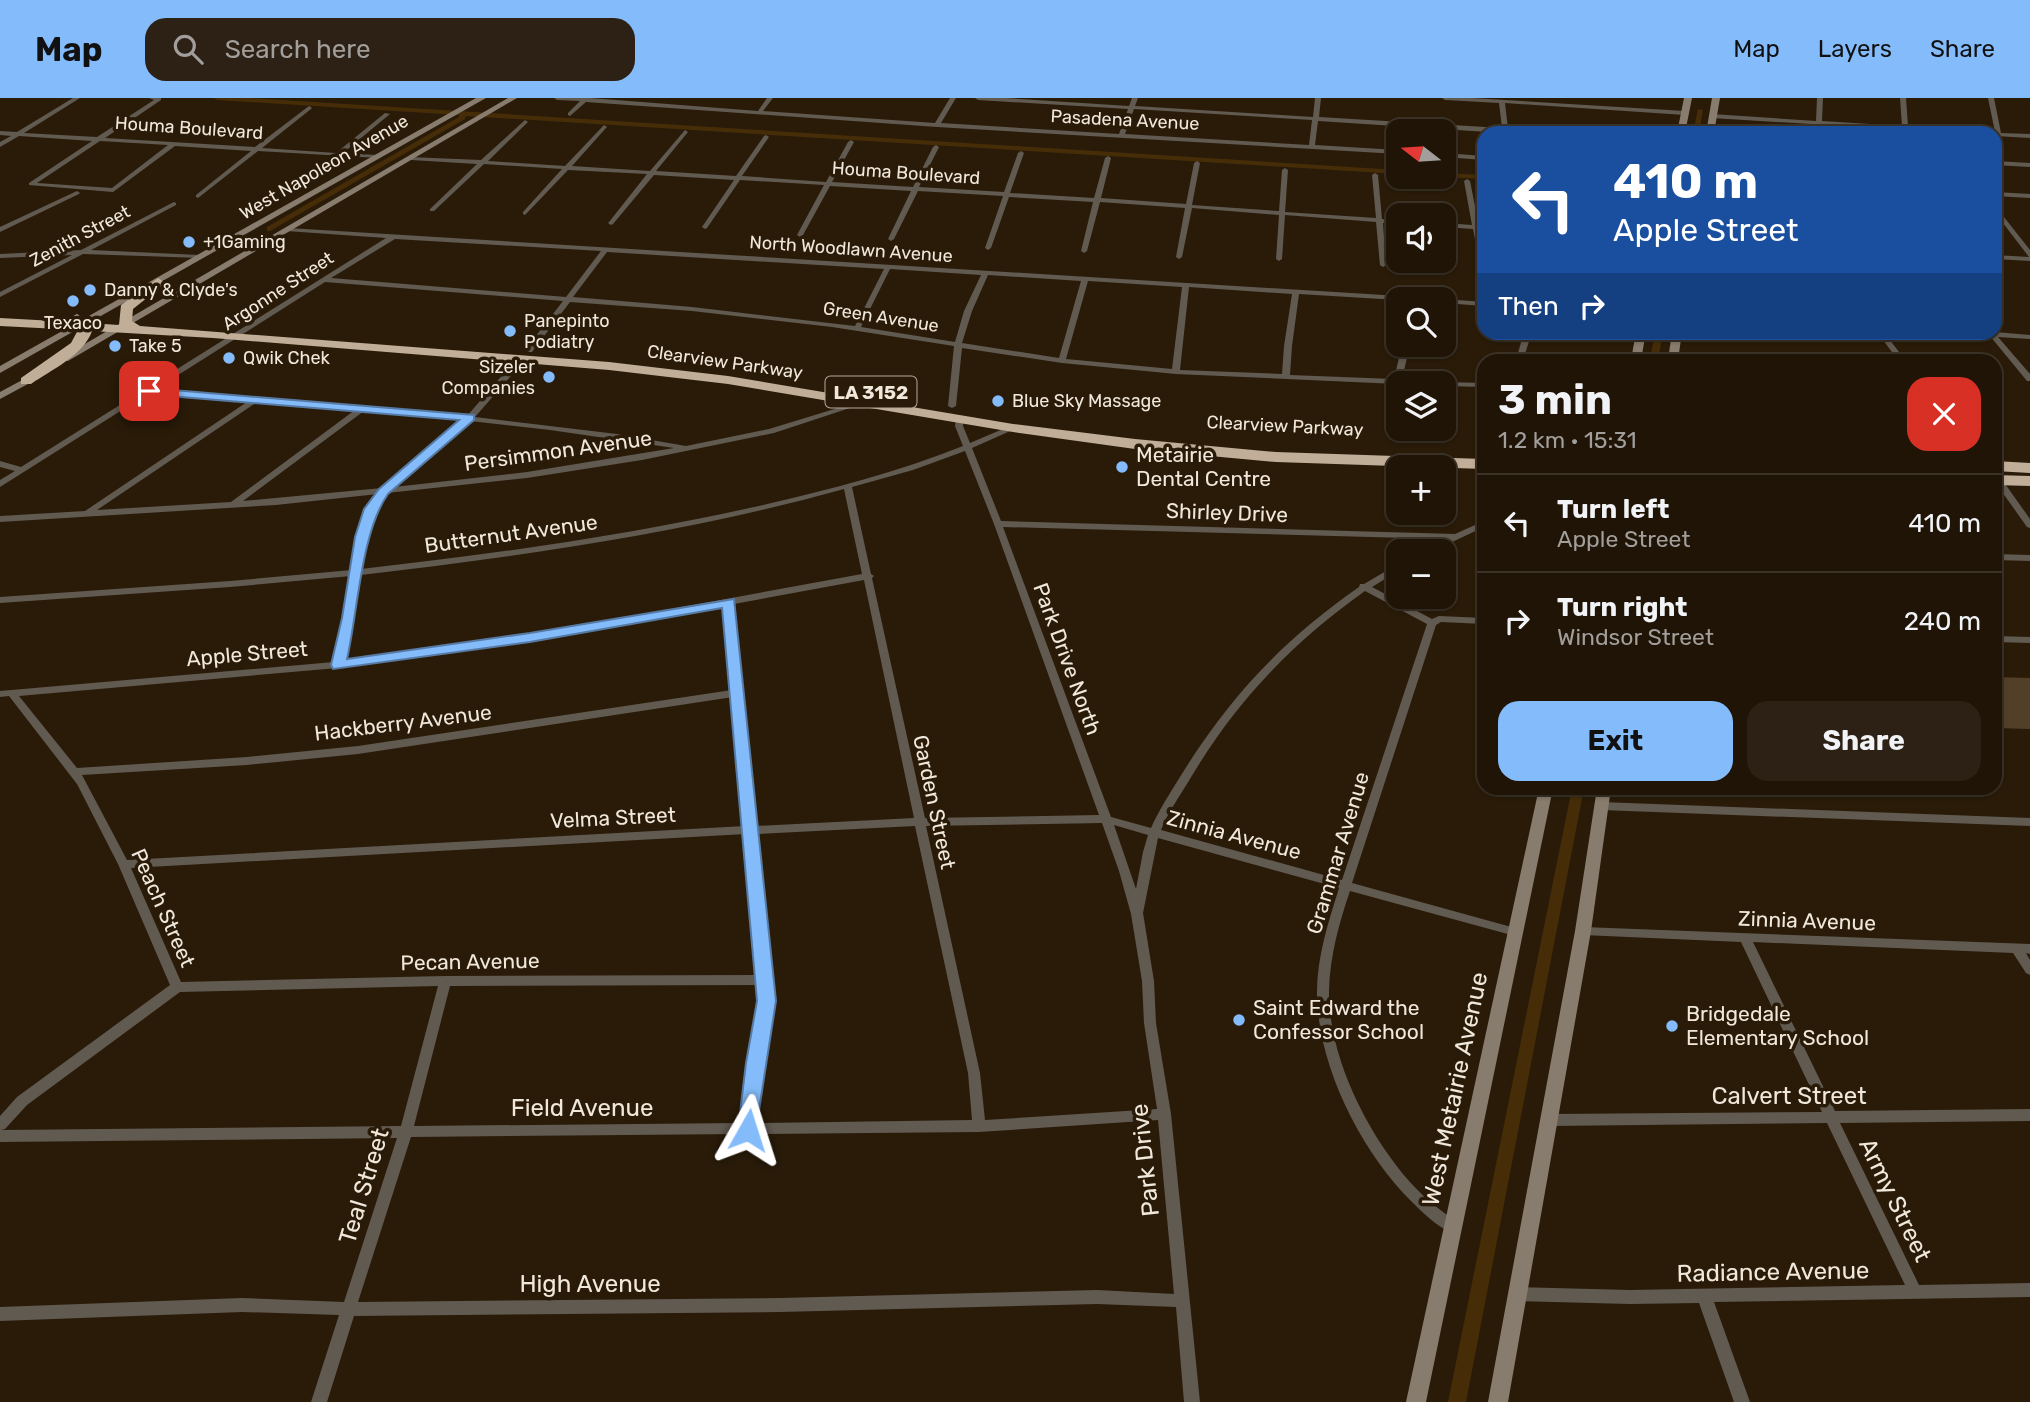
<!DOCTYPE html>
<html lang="en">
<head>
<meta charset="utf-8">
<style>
	body { margin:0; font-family:Rubik,sans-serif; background:#2c2114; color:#f1f3f6; height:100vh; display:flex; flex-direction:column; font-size:26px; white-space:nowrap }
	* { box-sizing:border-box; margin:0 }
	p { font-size:23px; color:#a19e9b }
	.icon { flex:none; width:38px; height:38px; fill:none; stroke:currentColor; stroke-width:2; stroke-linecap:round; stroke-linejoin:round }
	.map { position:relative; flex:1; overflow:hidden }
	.side { position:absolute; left:1477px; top:256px; width:525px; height:441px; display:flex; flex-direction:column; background:#1f1406; border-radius:21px; box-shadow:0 2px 5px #0004,0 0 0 2px #3c3328 }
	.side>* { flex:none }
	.guide { position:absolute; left:1477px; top:28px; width:525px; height:214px; border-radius:21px; box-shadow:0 2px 5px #0004,0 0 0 2px #3c3328; background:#1a4fa0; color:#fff; overflow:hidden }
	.needle { width:46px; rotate:287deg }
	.controls { position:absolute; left:1386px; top:21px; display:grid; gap:14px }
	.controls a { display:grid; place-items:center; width:70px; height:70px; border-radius:14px; background:#1f1406; box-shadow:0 2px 5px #0004,0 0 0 2px #3c3328; font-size:35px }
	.pin { position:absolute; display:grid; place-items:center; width:60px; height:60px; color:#fff; margin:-30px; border-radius:14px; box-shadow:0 4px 10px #0006 }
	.me { position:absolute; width:77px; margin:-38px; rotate:6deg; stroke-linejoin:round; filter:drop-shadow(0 0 5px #0008) }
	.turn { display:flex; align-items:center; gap:24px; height:147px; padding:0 21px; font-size:32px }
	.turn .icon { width:91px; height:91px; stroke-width:2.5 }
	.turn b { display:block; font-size:49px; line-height:60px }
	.then { display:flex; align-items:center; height:66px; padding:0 21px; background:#0003; gap:14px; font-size:26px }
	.round { display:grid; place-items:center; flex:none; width:74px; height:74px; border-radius:21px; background:#2c2114 }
	.overview { display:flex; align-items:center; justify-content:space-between; height:119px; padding:0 21px }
	h1 { font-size:42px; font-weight:700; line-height:52px }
	.button { display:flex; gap:14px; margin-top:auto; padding:14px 21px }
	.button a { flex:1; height:80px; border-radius:21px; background:#84bcfb; color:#111; font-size:28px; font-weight:700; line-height:80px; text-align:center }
	.button a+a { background:#2c2114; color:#f1f3f6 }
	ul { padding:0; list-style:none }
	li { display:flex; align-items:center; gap:21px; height:98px; padding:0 21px; border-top:2px solid #3c3328 }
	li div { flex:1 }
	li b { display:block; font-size:26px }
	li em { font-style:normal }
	header { display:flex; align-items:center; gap:42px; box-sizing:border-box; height:98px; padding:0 35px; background:#84bcfb; color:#111 }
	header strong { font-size:33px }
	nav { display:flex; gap:38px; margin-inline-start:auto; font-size:24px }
	.search { width:490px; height:63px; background:#2c2114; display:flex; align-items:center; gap:18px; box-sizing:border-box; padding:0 24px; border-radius:21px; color:#a19e9b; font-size:26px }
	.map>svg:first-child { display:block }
	.green { fill:#513f28 }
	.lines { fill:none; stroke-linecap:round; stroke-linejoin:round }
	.canal { fill:#462d08; fill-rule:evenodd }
	.street { fill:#615a51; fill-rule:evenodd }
	.secondary { fill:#887c6e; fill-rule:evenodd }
	.highway { fill:#c0ae98; fill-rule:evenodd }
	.route { fill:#84bcfb; stroke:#567aa3; stroke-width:2 }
	.poi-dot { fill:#84bcfb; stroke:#291b08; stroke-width:2.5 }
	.labels { text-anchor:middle; stroke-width:7; stroke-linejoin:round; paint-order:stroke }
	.far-street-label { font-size:18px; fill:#f1e8dc; stroke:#291b08 }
	.far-poi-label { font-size:18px; fill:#f1e8dc; stroke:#291b08; text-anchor:start }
	.shield { fill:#291b08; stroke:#b5aa9c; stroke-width:2 }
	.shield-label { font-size:19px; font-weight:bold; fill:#f1e8dc }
	.street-label { font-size:21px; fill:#f1e8dc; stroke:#291b08 }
	.poi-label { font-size:21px; fill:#f1e8dc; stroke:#291b08; text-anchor:start }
	.near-street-label { font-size:24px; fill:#f1e8dc; stroke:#291b08 }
</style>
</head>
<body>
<header>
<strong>Map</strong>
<div class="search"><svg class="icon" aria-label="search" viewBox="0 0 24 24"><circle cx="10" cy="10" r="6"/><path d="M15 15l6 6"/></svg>Search here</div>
<nav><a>Map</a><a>Layers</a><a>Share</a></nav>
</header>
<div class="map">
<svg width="2030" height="1304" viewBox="0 0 2030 1304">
	<rect width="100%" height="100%" fill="#291b08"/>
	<path class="green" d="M1995,579L2030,580V631L1995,630Z"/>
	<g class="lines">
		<g class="canal">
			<path d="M214,0H249L1398,72V76L466,18L465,21L270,133H267V129L459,19V17L217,2Z"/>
			<path d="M1698,11L1703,12L1699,35H1693Z"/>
			<path d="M1444,75L1484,77V81L1444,79H1442Z"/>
			<path d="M1655,234H1663L1658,262H1650Z"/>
			<path d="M1572,690H1584L1466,1304H1448Z"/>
		</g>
		<g class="street">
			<path d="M73,0H80L24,35L97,39L154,2L149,0H161V2L105,40L255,49L309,8L312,10L311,11L262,50L336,55L385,15L390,16L343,55L377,57L379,58V60L258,53L198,100L196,99V97L251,53L175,48L113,94L29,87V85L92,43L19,38L0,49V44L11,38L0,37V33L17,34ZM100,43L168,47L112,90L37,85Z"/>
			<path d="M554,0H590L758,13L767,0H773L763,13L935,25L950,0H956L941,25L1119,36L1128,11L978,2L975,0H1006L1129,8L1132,0H1138L1135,8L1313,19L1315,0H1321L1319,19L1502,30L1499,5L1445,2L1442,0H1472L1685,13L1688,15L1685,17L1505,5L1508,31L1547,33L1550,35H1503L1318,23L1315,47L1398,52V56L937,29L586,4L570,18L568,17V15L580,3L557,2ZM1134,11L1312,22L1309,47L1125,36Z"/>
			<path d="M1817,0H1823L1822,23L1902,28L1900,0H1906L1908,28L1987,33L1990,35H1958L1712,20L1709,18L1712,16L1816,23Z"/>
			<path d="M1988,0H1994L2001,35L2030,36V40L1995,38V35H1993L1995,34Z"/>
			<path d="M525,22L528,24L527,25L488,63L565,68L604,27L607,29L606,30L572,68L650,73L685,32L688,34L656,73L736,78L764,38L766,37L769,39L742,78L826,84L848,44L851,42L854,44L832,84L913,89L933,49L936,47L939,49L919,89L1004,94L1018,55L1021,53L1024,55L1010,95L1094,100L1105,60L1108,58L1111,60L1101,100L1186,106L1194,65L1197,63L1200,65L1192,107L1279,113L1282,72L1285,70L1288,72L1285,114L1376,120L1372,77L1375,75L1378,77L1382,121L1398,122V126L1383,125L1386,167L1383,169L1380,167L1376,124L1285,117L1282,161L1279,163L1276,161L1279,117L1192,110L1182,159L1179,161L1176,159L1185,110L1100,104L1087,153L1084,155L1081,153L1093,104L1009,99L991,150L988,152L985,150L1003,98L918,93L894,141L891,143L888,141L911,93L830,88L803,137L800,139L797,137L824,87L740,82L707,130L705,131L702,129L734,82L654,77L613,126L611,127L608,125L609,124L647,76L568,72L525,117L523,116V114L562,71L484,66L434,113H430V111L477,66L411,62L408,60L409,59L481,62Z"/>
			<path d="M1444,55L1484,58V62L1444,59Z"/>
			<path d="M1995,63L2030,65V69L1995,67Z"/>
			<path d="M1467,81L1470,83L1479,128H1484V132H1480L1484,154V174L1481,172L1473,131L1444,129V125L1472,127L1464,83Z"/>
			<path d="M77,93L80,95L79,96L0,134V129Z"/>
			<path d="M1995,94L2030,96V100L1995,98Z"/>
			<path d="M174,104L176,105V107L91,152L200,157L202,158V160L83,156L0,199V194L72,157L0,160V156L81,152Z"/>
			<path d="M1996,114H2000L2030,152V163L1995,161V157L2029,159L1996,116Z"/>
			<path d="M288,130L1416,199V201L1398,202L1299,196L1292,248L1290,277L1394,281L1402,247H1410L1402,281L1432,283L1436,285L1397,286L1176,276L1062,265L962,250L956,308L952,310L948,308L954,248L832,229L692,213L570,204L532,254H529L525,252L563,203L325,184L156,291L363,308L467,318L518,259H524V263L475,319L617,336L686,348L769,331L864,302L868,304L774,335L642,362L527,380L387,395C369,419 366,442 361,471C494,456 624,438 754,409C824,393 896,375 963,348L955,328L956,321L960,319L964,321L963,328L970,345L1010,328H1016L1017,330L972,350L1001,423L1455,436L1484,423V429L1433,453H1421L1444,441L1003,429L1111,719L1151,730C1159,712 1170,695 1180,679C1229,599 1283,542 1359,489L1360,486H1364L1398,466V473L1372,489L1432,521L1439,518L1484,520V526L1441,524L1436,527L1352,785L1515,830L1519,831L1521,834L1519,837L1515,838L1350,793C1339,825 1330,858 1329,892C1328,958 1367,1035 1409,1083C1423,1099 1440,1112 1458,1125L1460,1129L1458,1133L1453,1135C1437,1129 1423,1115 1411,1103C1361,1053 1319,970 1317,899C1316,862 1328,825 1339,790L1158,740L1143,815L1154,883L1156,925L1171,1016L1200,1304H1184L1176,1209L1097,1206L780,1214L354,1218L327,1304H311L339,1217L242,1214L0,1223V1209L242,1200L344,1204L397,1040L0,1044V1018L17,999L170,887L118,766L77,686L9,598L0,599V593L334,564L344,521L351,478L230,489L0,505V499L230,483L352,472C357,443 360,421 378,396L276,407L0,424V418L85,413L247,304L149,295L0,389V382L15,373L0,369V363L21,369L386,140L286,133L285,132ZM395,141L601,153L566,199L331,180ZM607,154L884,171L855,228L692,209L573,199ZM890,171L981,177L964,213L955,244L861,229ZM988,177L1081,183L1059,260L962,245L972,213ZM1088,183L1182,189L1172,271L1066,261ZM1189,189L1292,196L1284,248L1282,276L1180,272ZM257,304L355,312L231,404L97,412ZM364,313L461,322L382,390L243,403ZM470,323L550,332L674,350L527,374L394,389ZM965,353L994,426L1099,717L925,720L872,480L874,478L871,476L852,389L913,372ZM844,391L862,476L530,537L344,563L354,521L361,477C524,458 686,435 844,391ZM864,482L914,720L756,728L734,506ZM1365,493L1427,526L1342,782L1161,732C1168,714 1180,698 1190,681C1236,603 1292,545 1365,493ZM725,507L732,592L358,648L247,659L77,670L19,598L338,570L530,543ZM733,599L745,728L127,762L82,677L247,667L358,656ZM1102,725L1119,773L1131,816L1142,883L1144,925L1157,1011L985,1022L980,975L926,728ZM1114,727L1148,737L1143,754L1136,791ZM915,728L968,975L972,1022L755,1025L761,965L773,903L757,736ZM746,736L758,877L445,878L181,884L131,770ZM759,887L761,903L749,965L742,1025L414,1028L450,888ZM438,888L401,1028L1,1032L5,1031L27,1007L180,894ZM1158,1022L1174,1196L1097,1192L780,1200L358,1204L411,1039L743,1036L748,1038L753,1036L979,1034Z"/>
			<path d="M1442,201H1444L1484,204V208L1444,205Z"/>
			<path d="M1524,234H1532L1523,262H1516Z"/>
			<path d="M1877,234H1884L1905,262H1898Z"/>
			<path d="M1961,234H1995L2030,237V241L1998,239L2030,276V283H2027L1990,238Z"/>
			<path d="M1444,284L1484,285V289L1444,288V285H1441Z"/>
			<path d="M1995,375L1998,376L2030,421V430L2027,429L1995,384Z"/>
			<path d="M1995,456L2030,457V463L1995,462Z"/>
			<path d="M1995,538L2030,539V545L1995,544Z"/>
			<path d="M1601,704L2030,720V728L1601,712L1596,708Z"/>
			<path d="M1583,829L2030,846V856L2026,855L2030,862V877L2026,875L2013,855L1753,844L1835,1013L2030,1011V1023L1840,1025L1919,1187L2030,1185V1199L1714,1204L1750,1304H1734L1699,1205L1630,1206L1517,1203L1512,1201L1510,1196L1512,1191L1517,1189L1630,1192L1905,1187L1827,1025L1549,1028L1544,1026L1542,1022L1544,1018L1549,1016L1822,1014L1741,844L1583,837L1579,836L1577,833L1579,830Z"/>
		</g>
		<g class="secondary">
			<path d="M476,0H486L0,275V268Z"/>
			<path d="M508,0H517L68,263L59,261Z"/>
			<path d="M1684,0H1692L1685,35H1677Z"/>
			<path d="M1712,0H1720L1714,35H1706Z"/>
			<path d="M1636,234H1646L1641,262H1631Z"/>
			<path d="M1672,234H1682L1678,262H1668Z"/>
			<path d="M37,274L41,275V279L0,301V294Z"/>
			<path d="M1539,690H1553L1426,1304H1406Z"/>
			<path d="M1597,690H1611L1591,833L1508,1304H1488L1575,833Z"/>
		</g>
		<g class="highway">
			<path d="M158,180L164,184L163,187L133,211L132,223L140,228L609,264L728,278L1013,326L1135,341L1276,354L1484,361V371L1276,364L1135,351L1013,334L728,286L609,272L213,240L92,233C84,257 51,272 31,286H21V280L71,245L78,232L0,228V220L73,224L70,220L77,216L89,225L119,227L121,207Z"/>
			<path d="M1995,363L2030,365V375L1995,373Z"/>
			<path d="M1995,377L2030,378V388L1995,387Z"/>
		</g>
	</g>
	<path class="route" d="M149,290L474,317V322L388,396C361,434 358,513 347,561L530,535L734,501L776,903L755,1038L748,1040L741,1038L738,1032L746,965L757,903L722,510L530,544L333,571L331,567L342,520L355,439L364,411L379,391L459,322L145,296V291Z"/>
	<g class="poi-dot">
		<circle cx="189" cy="144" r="7"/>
		<circle cx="90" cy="192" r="7"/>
		<circle cx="73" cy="203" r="7"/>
		<circle cx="510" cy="233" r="7"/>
		<circle cx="115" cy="248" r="7"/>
		<circle cx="229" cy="260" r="7"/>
		<circle cx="549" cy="279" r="7"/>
		<circle cx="998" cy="303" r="7"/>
		<circle cx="1122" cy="369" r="7"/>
		<circle cx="1239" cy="922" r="7"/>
		<circle cx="1672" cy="928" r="7"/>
	</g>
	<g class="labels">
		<g class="far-street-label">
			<text transform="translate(1125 22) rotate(3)" y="6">Pasadena Avenue</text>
			<text transform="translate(189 30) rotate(4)" y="6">Houma Boulevard</text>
			<text transform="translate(324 69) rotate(-30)" y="6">West Napoleon Avenue</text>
			<text transform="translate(906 75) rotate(4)" y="6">Houma Boulevard</text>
			<text transform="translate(80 138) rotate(-28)" y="6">Zenith Street</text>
			<text transform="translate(851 151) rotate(4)" y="6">North Woodlawn Avenue</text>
			<text transform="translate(278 193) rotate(-33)" y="6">Argonne Street</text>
			<text transform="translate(881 219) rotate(9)" y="6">Green Avenue</text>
			<text transform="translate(725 264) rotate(8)" y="6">Clearview Parkway</text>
			<text transform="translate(1285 328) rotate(3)" y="6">Clearview Parkway</text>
		</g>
		<g class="far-poi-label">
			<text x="203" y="150">+1Gaming</text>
			<text x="104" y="198">Danny &amp; Clyde's</text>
			<text x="524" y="229">Panepinto<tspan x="524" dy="21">Podiatry</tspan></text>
			<text x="73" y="231" text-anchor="middle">Texaco</text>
			<text x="129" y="254">Take 5</text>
			<text x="243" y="266">Qwik Chek</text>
			<text x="535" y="275" text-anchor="end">Sizeler<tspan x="535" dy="21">Companies</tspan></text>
			<text x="1012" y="309">Blue Sky Massage</text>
		</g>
		<rect class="shield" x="825.5" y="278.5" width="91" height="31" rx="5"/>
		<g class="shield-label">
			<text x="871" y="301">LA 3152</text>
		</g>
		<g class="street-label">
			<text transform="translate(558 353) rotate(-8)" y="7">Persimmon Avenue</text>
			<text transform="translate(1227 415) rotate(2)" y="7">Shirley Drive</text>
			<text transform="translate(511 436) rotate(-8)" y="7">Butternut Avenue</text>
			<text transform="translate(247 556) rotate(-5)" y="7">Apple Street</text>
			<text transform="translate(1067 561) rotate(70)" y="7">Park Drive North</text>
			<text transform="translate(403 625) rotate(-7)" y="7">Hackberry Avenue</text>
			<text transform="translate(934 704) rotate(78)" y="7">Garden Street</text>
			<text transform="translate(613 720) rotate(-3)" y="7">Velma Street</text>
			<text transform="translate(1234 737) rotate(15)" y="7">Zinnia Avenue</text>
			<text transform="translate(1338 755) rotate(-73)" y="7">Grammar Avenue</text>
			<text transform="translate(163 810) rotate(66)" y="7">Peach Street</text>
			<text transform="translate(1807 823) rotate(2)" y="7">Zinnia Avenue</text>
			<text transform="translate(470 864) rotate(-1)" y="7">Pecan Avenue</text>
		</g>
		<g class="poi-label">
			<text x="1136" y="364">Metairie<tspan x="1136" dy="24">Dental Centre</tspan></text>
			<text x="1253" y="917">Saint Edward the<tspan x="1253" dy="24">Confessor School</tspan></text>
			<text x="1686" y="923">Bridgedale<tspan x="1686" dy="24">Elementary School</tspan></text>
		</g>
		<g class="near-street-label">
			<text transform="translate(1455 991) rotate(-78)" y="8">West Metairie Avenue</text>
			<text x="1789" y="1006">Calvert Street</text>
			<text x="582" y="1018">Field Avenue</text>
			<text transform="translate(1145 1062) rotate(-96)" y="8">Park Drive</text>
			<text transform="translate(364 1088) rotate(-73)" y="8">Teal Street</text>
			<text transform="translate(1895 1102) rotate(64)" y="8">Army Street</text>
			<text transform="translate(1773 1174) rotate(-1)" y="8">Radiance Avenue</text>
			<text x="590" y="1194">High Avenue</text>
		</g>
	</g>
</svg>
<div class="controls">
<a><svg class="needle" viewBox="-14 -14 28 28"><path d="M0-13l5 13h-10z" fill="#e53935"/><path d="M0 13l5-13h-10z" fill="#a19e9b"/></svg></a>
<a><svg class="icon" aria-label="sound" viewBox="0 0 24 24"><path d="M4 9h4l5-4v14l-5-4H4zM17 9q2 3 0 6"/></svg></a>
<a><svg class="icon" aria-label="search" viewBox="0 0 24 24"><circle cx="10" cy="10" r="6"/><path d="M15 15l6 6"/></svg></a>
<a><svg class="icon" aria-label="layers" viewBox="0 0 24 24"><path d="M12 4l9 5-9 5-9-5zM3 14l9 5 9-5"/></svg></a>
<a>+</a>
<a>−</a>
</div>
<div class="pin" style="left:149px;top:293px;background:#d93025"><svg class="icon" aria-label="arrive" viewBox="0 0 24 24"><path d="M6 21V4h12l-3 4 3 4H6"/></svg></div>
<svg class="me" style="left:748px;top:1032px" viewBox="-20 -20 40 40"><path d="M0-17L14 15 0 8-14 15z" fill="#84bcfb" stroke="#fff" stroke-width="4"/></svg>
<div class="guide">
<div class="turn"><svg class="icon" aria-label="left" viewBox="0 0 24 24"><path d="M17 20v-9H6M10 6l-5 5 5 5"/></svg><div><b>410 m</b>Apple Street</div></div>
<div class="then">Then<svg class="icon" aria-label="right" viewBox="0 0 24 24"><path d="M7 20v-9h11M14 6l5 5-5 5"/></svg></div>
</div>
<section class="side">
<div class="overview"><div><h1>3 min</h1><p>1.2 km · 15:31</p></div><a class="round" style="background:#d93025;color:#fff"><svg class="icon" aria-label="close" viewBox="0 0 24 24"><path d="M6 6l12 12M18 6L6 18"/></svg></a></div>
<ul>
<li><svg class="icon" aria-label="left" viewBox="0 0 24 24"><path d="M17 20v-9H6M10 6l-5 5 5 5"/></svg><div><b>Turn left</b><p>Apple Street</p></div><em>410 m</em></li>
<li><svg class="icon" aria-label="right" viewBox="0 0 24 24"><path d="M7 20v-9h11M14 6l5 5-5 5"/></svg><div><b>Turn right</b><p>Windsor Street</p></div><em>240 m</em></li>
</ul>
<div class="button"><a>Exit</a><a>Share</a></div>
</section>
</div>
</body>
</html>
